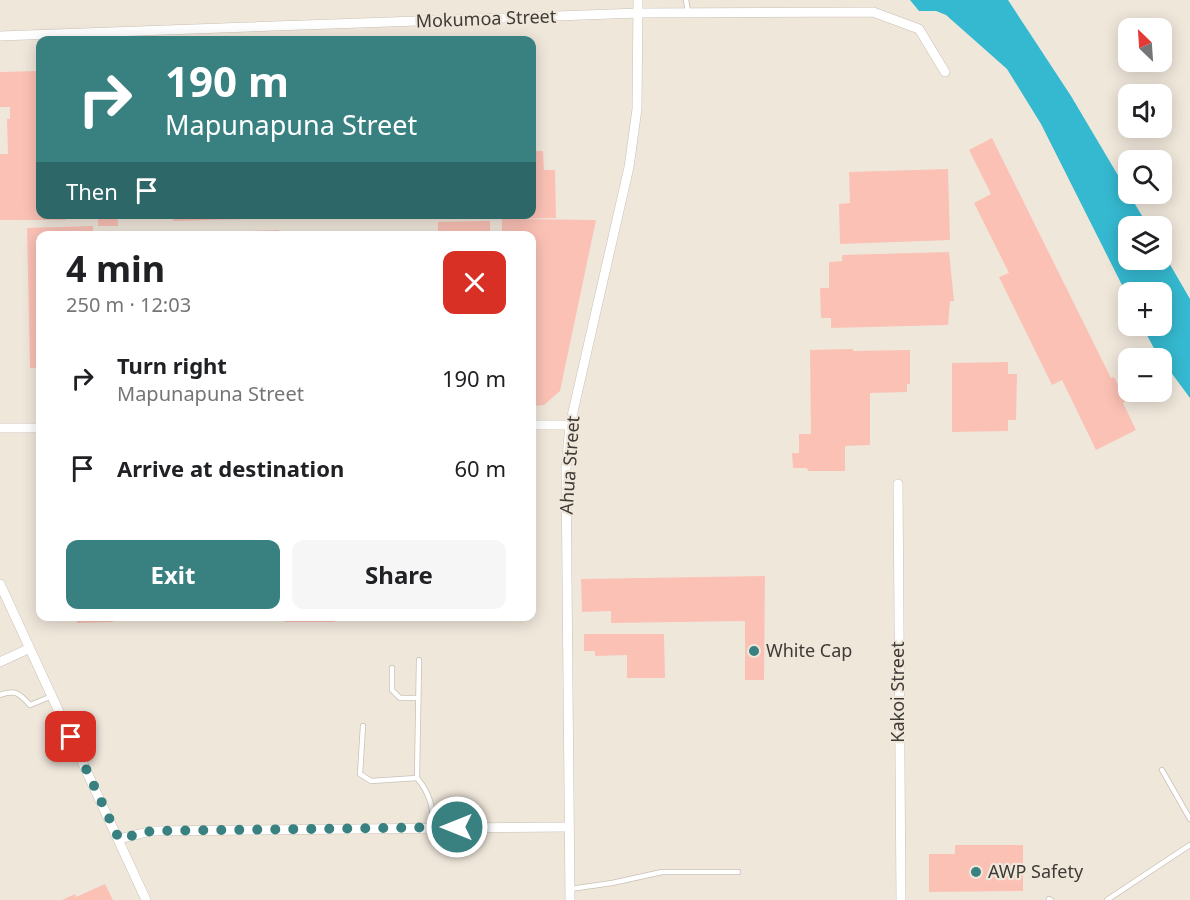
<!DOCTYPE html>
<html lang="en">
<head>
<meta charset="utf-8">
<style>
	body { margin:0; font-family:"Noto Sans",sans-serif; background:#f6f6f6; color:#202124; height:100vh; display:flex; flex-direction:column; font-size:22px; white-space:nowrap }
	* { box-sizing:border-box; margin:0 }
	p { font-size:20px; color:#757577 }
	.icon { flex:none; width:33px; height:33px; fill:none; stroke:currentColor; stroke-width:2; stroke-linecap:round; stroke-linejoin:round }
	.map { position:relative; flex:1; overflow:hidden }
	.side { position:absolute; left:36px; top:231px; width:500px; height:390px; display:flex; flex-direction:column; background:#fff; border-radius:12px; box-shadow:0 3px 15px #0003 }
	.side>* { flex:none }
	.guide { position:absolute; left:36px; top:36px; width:500px; height:183px; border-radius:12px; box-shadow:0 3px 15px #0003; background:#398181; color:#fff; overflow:hidden }
	.needle { width:39px; rotate:335deg }
	.buttons { position:absolute; left:1118px; top:18px; display:grid; gap:12px }
	.buttons a { display:grid; place-items:center; width:54px; height:54px; border-radius:12px; background:#fff; box-shadow:0 3px 15px #0003; font-size:30px }
	.pin { position:absolute; display:grid; place-items:center; width:51px; height:51px; color:#fff; margin:-26px; border-radius:12px; box-shadow:0 3px 9px #0006 }
	.me { position:absolute; width:66px; margin:-33px; rotate:270deg; stroke-linejoin:round; filter:drop-shadow(0 0 4px #0008) }
	.turn { display:flex; align-items:center; gap:21px; height:126px; padding:0 30px; font-size:27px }
	.turn .icon { width:78px; height:78px; stroke-width:2.5 }
	.turn b { display:block; font-size:42px; line-height:51px }
	.then { display:flex; align-items:center; height:57px; padding:0 30px; background:#0003; gap:12px; font-size:22px }
	.round { display:grid; place-items:center; flex:none; width:63px; height:63px; border-radius:12px; background:#f6f6f6 }
	.headline { display:flex; align-items:center; justify-content:space-between; height:102px; padding:0 30px }
	h1 { font-size:36px; font-weight:700; line-height:45px }
	.button { display:flex; gap:12px; margin-top:auto; padding:12px 30px }
	.button a { flex:1; height:69px; border-radius:12px; background:#398181; color:#fff; font-size:24px; font-weight:700; line-height:69px; text-align:center }
	.button a+a { background:#f6f6f6; color:#202124 }
	ul { padding:0; list-style:none }
	li { display:flex; align-items:center; gap:18px; height:90px; padding:0 30px }
	li div { flex:1 }
	li b { display:block; font-size:22px }
	li em { font-style:normal }
	.map>svg:first-child { display:block }
	.water { fill:#35b9d0 }
	.building { fill:#fbc1b5 }
	.lines { fill:none; stroke-linecap:round; stroke-linejoin:round }
	.service-casing { stroke:#c9c0b4; stroke-width:6 }
	.minor-casing { stroke:#c9c0b4; stroke-width:10 }
	.service { stroke:#fff; stroke-width:4.5 }
	.minor { stroke:#fff; stroke-width:9 }
	.route { stroke:#398181; stroke-width:10; stroke-dasharray:0 18 }
	.poi-dot { fill:#398181; stroke:#f0e7db; stroke-width:2 }
	.labels { text-anchor:middle; stroke-width:4.5; stroke-linejoin:round; paint-order:stroke }
	.street-label { font-size:18px; fill:#3e3a36; stroke:#f0e7db }
	.poi-label { font-size:18px; fill:#3e3a36; stroke:#f0e7db; text-anchor:start }
</style>
</head>
<body>
<div class="map">
<svg width="1190" height="900" viewBox="0 0 1190 900">
	<rect width="100%" height="100%" fill="#f0e7db"/>
	<path class="water" d="M910,0H1008L1071,96L1148,226H1128V260H1161V249L1190,299V398L1156,352L1142,326H1161V292H1128V297L1041,124L1007,69L946,15L936,11H919Z"/>
	<g class="building">
		<path d="M40,71V214H66V220H0V154H8L7,119H10V107H0V72Z"/>
		<path d="M992,138L1111,378L1114,377L1126,401L1123,403L1136,430L1096,450L1062,380L1052,385L999,277L1009,273L974,203L991,194L969,150Z"/>
		<path d="M531,151H543L544,170H555L556,218L511,219L596,220L560,391L544,405L531,406V236H502V214H531Z"/>
		<path d="M948,169L950,240L840,244L839,204L850,203L849,172Z"/>
		<path d="M98,214H117L118,226H98Z"/>
		<rect x="120" y="214" width="27" height="4"/>
		<path d="M173,214H278V218L173,221Z"/>
		<path d="M490,221V236H438V222Z"/>
		<path d="M93,226V236H40V368H30L27,228Z"/>
		<path d="M279,230L280,236H245V231Z"/>
		<path d="M949,252L954,301H950L948,325L831,328V318H821L820,288H829V262L842,261V255Z"/>
		<path d="M853,349V351L910,350V384H907V392L870,393V445L845,446V471H808L807,468H793L792,453H799V434H811L810,350Z"/>
		<path d="M1008,362V374H1017L1016,420H1008V431L952,432V363Z"/>
		<path d="M765,576L764,680H745V621L611,623V611L582,612L581,579Z"/>
		<path d="M77,616H113V622L77,623Z"/>
		<path d="M285,616H334L335,622H285Z"/>
		<path d="M584,634H664L665,678H627V655L595,656V651H584Z"/>
		<path d="M955,845H1023V891L929,892V854H955Z"/>
		<path d="M105,884L113,900H62L75,894L76,897Z"/>
	</g>
	<g class="lines">
		<defs>
			<g id="service">
				<path d="M686,0L688,12"/>
				<path d="M419,660L417,778C430,793 433,808 434,827"/>
				<path d="M392,668V690L400,698H418"/>
				<path d="M0,695C16,689 20,694 30,705L52,696"/>
				<path d="M363,726L360,774L371,781L417,778"/>
				<path d="M1162,770L1190,819"/>
				<path d="M570,889L612,883L662,872H738"/>
				<path d="M1049,899L1051,900"/>
				<path d="M1107,900L1190,845"/>
			</g>
			<g id="minor">
				<path d="M0,36L639,13L873,12L919,29L945,72"/>
				<path d="M531,425H570"/>
				<path d="M0,428H40"/>
				<path d="M898,484L901,900"/>
				<path d="M0,584L146,900"/>
				<path d="M0,662L28,649"/>
				<path d="M119,839L151,831L569,827"/>
				<path d="M570,900L566,468L570,425L629,167L637,109L638,0"/>
			</g>
		</defs>
		<use href="#service" class="service-casing"/>
		<use href="#minor" class="minor-casing"/>
		<use href="#service" class="service"/>
		<use href="#minor" class="minor"/>
	</g>
	<g class="lines">
		<path class="route" d="M71,737L119,839L151,831L457,827"/>
	</g>
	<g class="poi-dot">
		<circle cx="754" cy="651" r="6"/>
		<circle cx="976" cy="872" r="6"/>
	</g>
	<g class="labels">
		<g class="street-label">
			<text transform="translate(486 19) rotate(-2)" y="6">Mokumoa Street</text>
			<text transform="translate(570 465) rotate(-86)" y="6">Ahua Street</text>
			<text transform="translate(898 692) rotate(-90)" y="6">Kakoi Street</text>
		</g>
		<g class="poi-label">
			<text x="766" y="657">White Cap</text>
			<text x="988" y="878">AWP Safety</text>
		</g>
	</g>
</svg>
<div class="buttons">
<a><svg class="needle" viewBox="-14 -14 28 28"><path d="M0-13l5 13h-10z" fill="#e53935"/><path d="M0 13l5-13h-10z" fill="#757577"/></svg></a>
<a><svg class="icon" aria-label="sound" viewBox="0 0 24 24"><path d="M4 9h4l5-4v14l-5-4H4zM17 9q2 3 0 6"/></svg></a>
<a><svg class="icon" aria-label="search" viewBox="0 0 24 24"><circle cx="10" cy="10" r="6"/><path d="M15 15l6 6"/></svg></a>
<a><svg class="icon" aria-label="layers" viewBox="0 0 24 24"><path d="M12 4l9 5-9 5-9-5zM3 14l9 5 9-5"/></svg></a>
<a>+</a>
<a>−</a>
</div>
<div class="pin" style="left:71px;top:737px;background:#d93025"><svg class="icon" aria-label="arrive" viewBox="0 0 24 24"><path d="M6 21V4h12l-3 4 3 4H6"/></svg></div>
<svg class="me" style="left:457px;top:827px" viewBox="-20 -20 40 40"><circle r="17" fill="#398181" stroke="#fff" stroke-width="3"/><path d="M0-11L8 9 0 5-8 9z" fill="#fff"/></svg>
<div class="guide">
<div class="turn"><svg class="icon" aria-label="right" viewBox="0 0 24 24"><path d="M7 20v-9h11M14 6l5 5-5 5"/></svg><div><b>190 m</b>Mapunapuna Street</div></div>
<div class="then">Then<svg class="icon" aria-label="arrive" viewBox="0 0 24 24"><path d="M6 21V4h12l-3 4 3 4H6"/></svg></div>
</div>
<section class="side">
<div class="headline"><div><h1>4 min</h1><p>250 m · 12:03</p></div><a class="round" style="background:#d93025;color:#fff"><svg class="icon" aria-label="close" viewBox="0 0 24 24"><path d="M6 6l12 12M18 6L6 18"/></svg></a></div>
<ul>
<li><svg class="icon" aria-label="right" viewBox="0 0 24 24"><path d="M7 20v-9h11M14 6l5 5-5 5"/></svg><div><b>Turn right</b><p>Mapunapuna Street</p></div><em>190 m</em></li>
<li><svg class="icon" aria-label="arrive" viewBox="0 0 24 24"><path d="M6 21V4h12l-3 4 3 4H6"/></svg><div><b>Arrive at destination</b></div><em>60 m</em></li>
</ul>
<div class="button"><a>Exit</a><a>Share</a></div>
</section>
</div>
</body>
</html>
